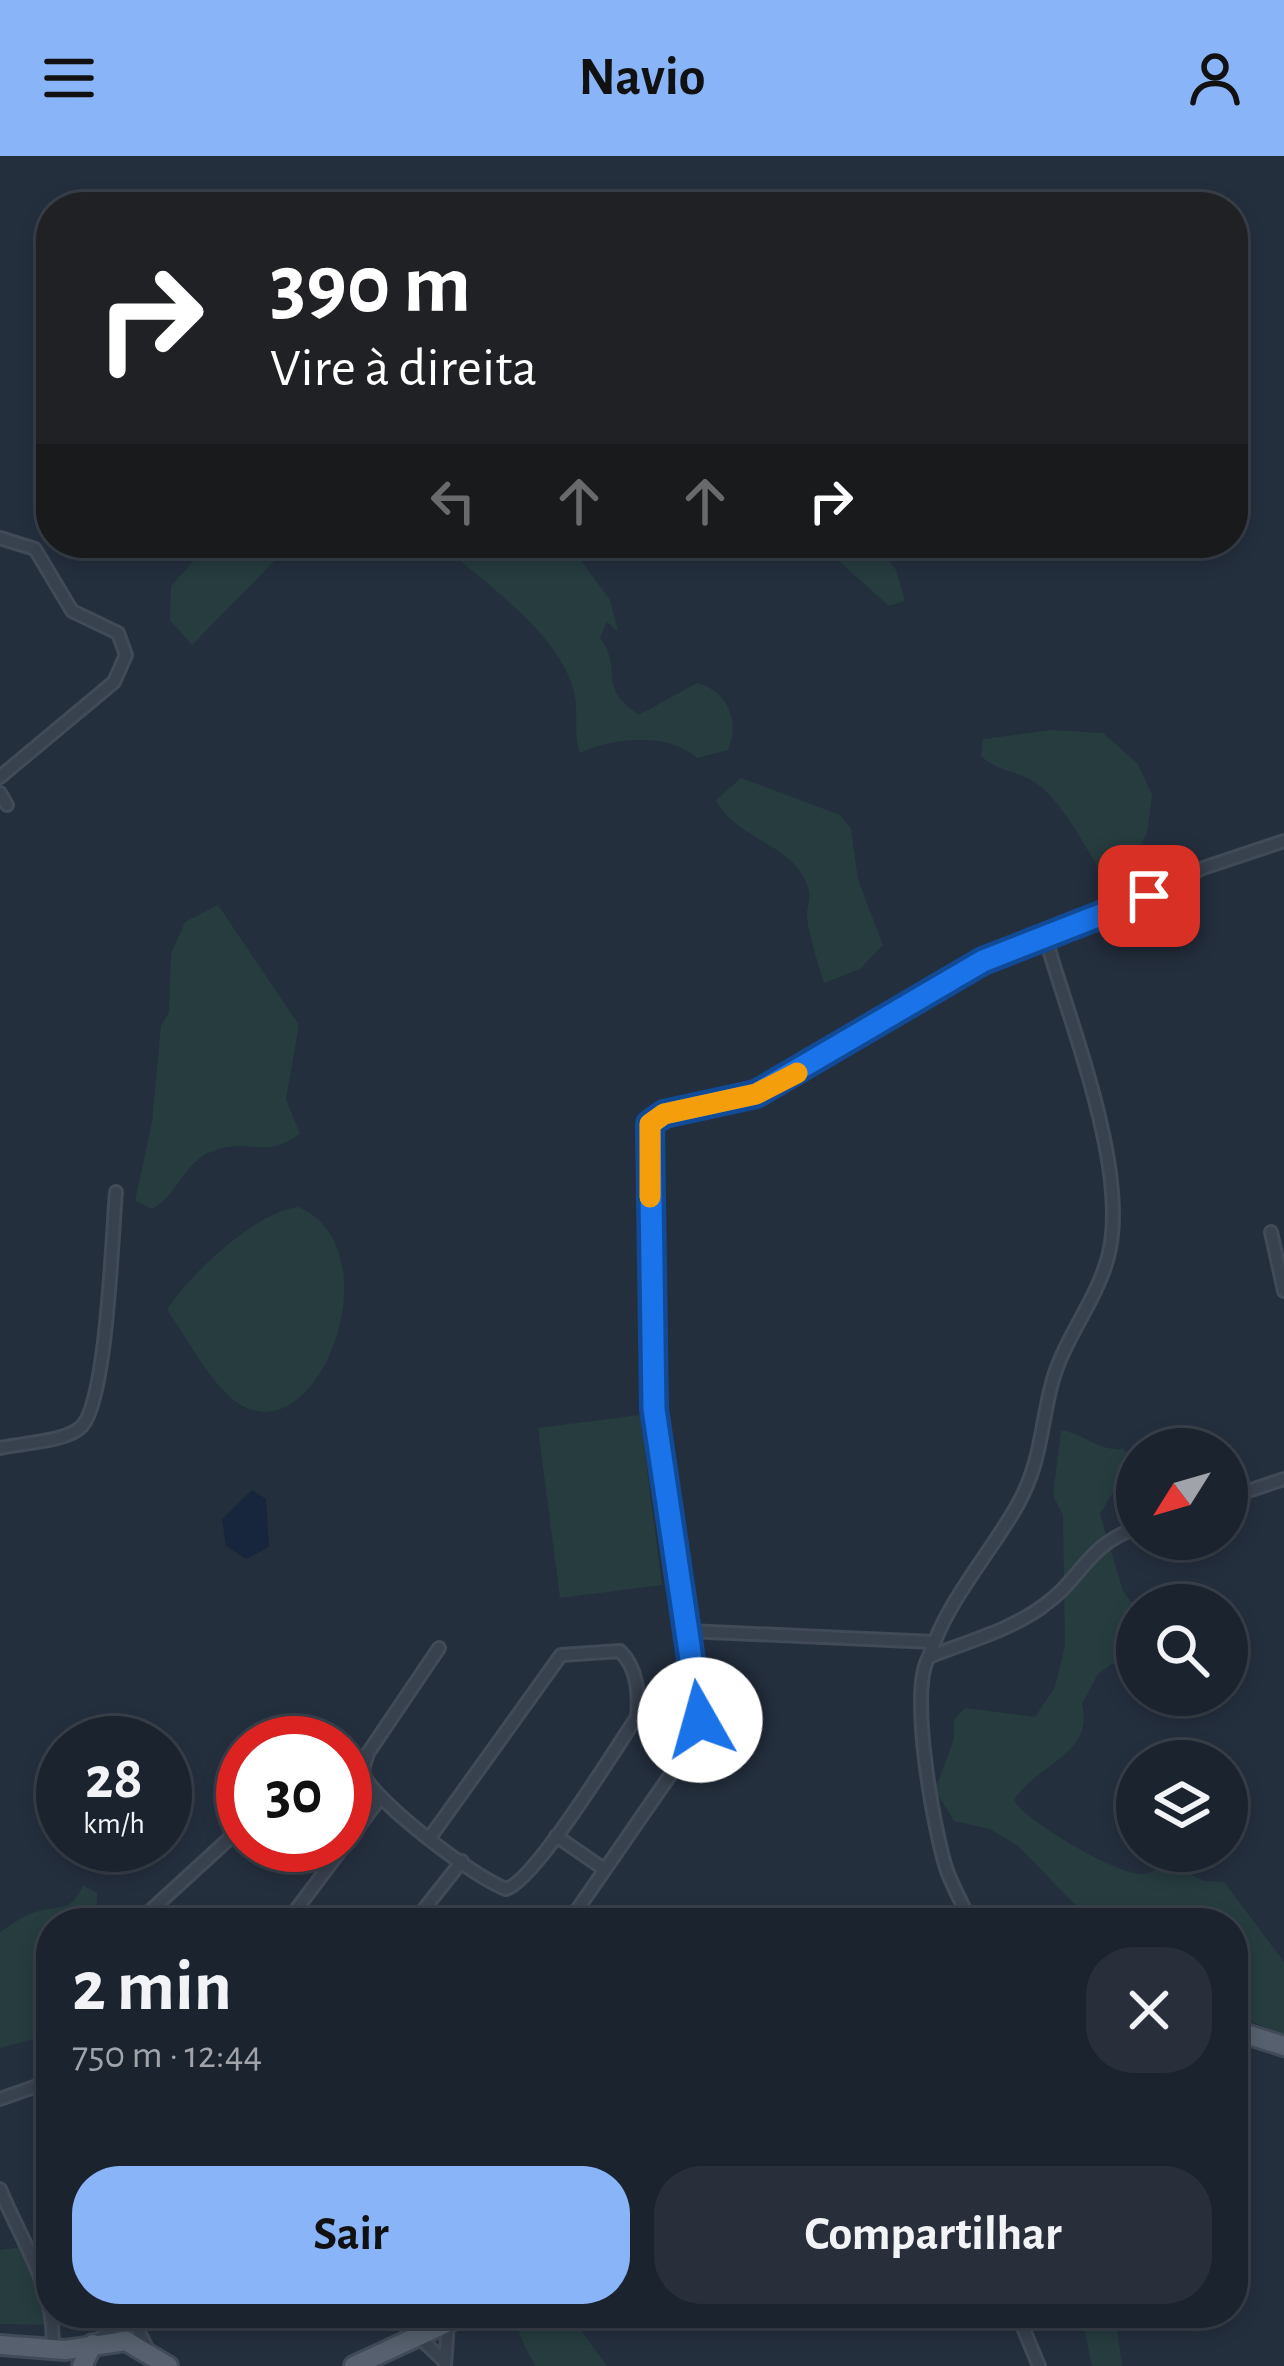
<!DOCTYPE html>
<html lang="pt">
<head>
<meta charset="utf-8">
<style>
	body { margin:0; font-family:"Alegreya Sans",sans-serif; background:#282f3a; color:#f1f3f6; height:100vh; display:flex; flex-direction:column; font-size:45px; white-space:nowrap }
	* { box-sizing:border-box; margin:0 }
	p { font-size:39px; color:#a0a4aa }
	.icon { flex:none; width:66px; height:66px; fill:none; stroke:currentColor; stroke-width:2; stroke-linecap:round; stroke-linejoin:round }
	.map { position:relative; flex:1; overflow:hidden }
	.sheet { position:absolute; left:36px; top:1752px; width:1212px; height:420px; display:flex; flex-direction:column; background:#1b232e; border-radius:48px; box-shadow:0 6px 18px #0003,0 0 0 3px #39404a }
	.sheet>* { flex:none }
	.hud { position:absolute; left:36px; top:36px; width:1212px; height:366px; border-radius:48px; box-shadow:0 6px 18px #0003,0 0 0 3px #39404a; background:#202124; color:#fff; overflow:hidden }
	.needle { width:78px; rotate:233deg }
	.tools { position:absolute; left:1116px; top:1272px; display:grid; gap:24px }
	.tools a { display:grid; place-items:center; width:132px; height:132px; border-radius:50%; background:#1b232e; box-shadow:0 6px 18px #0003,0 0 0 3px #39404a; font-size:60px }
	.speed { position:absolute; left:36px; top:1560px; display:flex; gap:24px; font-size:60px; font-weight:700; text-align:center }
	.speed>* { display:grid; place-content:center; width:156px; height:156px; border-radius:50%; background:#1b232e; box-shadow:0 6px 18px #0003,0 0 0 3px #39404a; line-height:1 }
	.speed small { font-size:30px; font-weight:400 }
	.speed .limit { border:18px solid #d22; background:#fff; color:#111 }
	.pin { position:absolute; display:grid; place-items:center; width:102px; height:102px; color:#fff; margin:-51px; border-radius:24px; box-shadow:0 6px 18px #0006 }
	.me { position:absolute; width:132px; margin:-66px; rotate:353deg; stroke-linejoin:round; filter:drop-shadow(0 0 9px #0008) }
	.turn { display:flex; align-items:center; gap:42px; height:252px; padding:0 36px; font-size:54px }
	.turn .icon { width:156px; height:156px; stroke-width:2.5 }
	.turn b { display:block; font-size:84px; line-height:102px }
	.lanes { display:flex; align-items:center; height:114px; padding:0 36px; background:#0003; justify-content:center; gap:60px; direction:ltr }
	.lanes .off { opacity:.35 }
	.round { display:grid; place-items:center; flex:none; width:126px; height:126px; border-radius:48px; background:#282f3a }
	.summary { display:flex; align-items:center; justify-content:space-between; height:204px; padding:0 36px }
	h1 { font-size:72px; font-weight:700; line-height:90px }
	.primary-button { display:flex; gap:24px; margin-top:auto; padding:24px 36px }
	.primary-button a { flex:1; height:138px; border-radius:48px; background:#8ab4f8; color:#111; font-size:48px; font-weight:700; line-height:138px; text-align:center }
	.primary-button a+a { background:#282f3a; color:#f1f3f6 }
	header { display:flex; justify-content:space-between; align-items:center; height:156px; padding:0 36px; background:#8ab4f8; color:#111; font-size:54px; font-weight:700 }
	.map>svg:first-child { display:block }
	.green { fill:#263c3f }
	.water { fill:#17263c }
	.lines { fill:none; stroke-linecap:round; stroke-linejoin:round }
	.street-casing { stroke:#414a57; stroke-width:16 }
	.primary-casing { stroke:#414a57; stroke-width:24 }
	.street { stroke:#38414e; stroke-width:10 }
	.primary { stroke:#56606e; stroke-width:18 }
	.route-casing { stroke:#114b97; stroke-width:30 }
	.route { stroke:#1a73e8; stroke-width:21 }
	.slow { stroke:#f59e0b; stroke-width:21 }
</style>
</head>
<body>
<header><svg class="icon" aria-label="menu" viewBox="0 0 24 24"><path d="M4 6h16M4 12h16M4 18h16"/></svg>Navio<svg class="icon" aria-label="person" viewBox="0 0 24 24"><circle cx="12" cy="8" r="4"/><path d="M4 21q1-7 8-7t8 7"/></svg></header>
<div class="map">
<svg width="1284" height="2210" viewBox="0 0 1284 2210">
	<rect width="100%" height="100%" fill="#242f3e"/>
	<g class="green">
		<path d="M210,387H292L192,489L170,464L171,430Z"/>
		<path d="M440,387H568L610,444L618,476L607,466L600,482C625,517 595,529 639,559L697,527C728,535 740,565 728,594L697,602C668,576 614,581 580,597C572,575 580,553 573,532C556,474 482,426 440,387Z"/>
		<path d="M819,387H876L896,414L905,445L889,450Z"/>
		<path d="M1052,574L1103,577L1138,608L1152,639L1147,677L1102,765L1112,732C1089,700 1070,656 1040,630C1022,615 999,617 981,600L983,583Z"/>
		<path d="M741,622L840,659L851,673L858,724L883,789L860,813L824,827C818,807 810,784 807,763C806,754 811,743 809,735C799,689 734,683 716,644Z"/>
		<path d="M218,749L299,869L286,943L300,978C265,1003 251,983 216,994C183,1004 179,1039 152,1053L135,1045L152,966L161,870L169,856L171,798L185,766Z"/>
		<path d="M298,1051C395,1091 321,1296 241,1249C211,1231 188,1182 167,1154C188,1119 257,1055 298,1051Z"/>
		<path d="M640,1259L662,1429L560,1442L538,1272Z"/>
		<path d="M1061,1274C1085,1278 1097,1295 1123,1293L1134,1303L1100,1358L1123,1435L1137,1454V1512L1112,1508L1098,1518L1082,1548C1095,1599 1036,1608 1014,1644C1023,1664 1121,1721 1143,1718C1151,1717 1162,1711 1170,1709L1205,1725L1224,1726L1284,1806V1879L1233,1858V1767H1093L1018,1690L990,1673L954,1665L935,1634L954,1583V1564L965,1552L1035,1561L1055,1531L1065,1489L1063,1359L1053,1340Z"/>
		<path d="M83,1729L97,1737V1767H51V1878L0,1892V1776C12,1769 23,1759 36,1756C60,1748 71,1758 83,1729Z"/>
		<path d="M51,2087V2157H133L58,2169L0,2168V2094Z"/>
		<path d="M522,2157H581L579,2172L607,2210H535L519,2178Z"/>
		<path d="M1081,2157H1115L1122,2210H1092Z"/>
	</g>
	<path class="water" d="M252,1334L266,1343L269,1391L246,1403L226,1390L222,1363Z"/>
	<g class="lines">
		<defs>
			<g id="street">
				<path d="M0,382L35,393L72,455L118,477L126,499L114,526L0,621"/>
				<path d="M0,637L7,649"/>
				<path d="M1045,780C1069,865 1131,1017 1108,1101C1096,1146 1064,1182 1052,1227C1040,1272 1042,1305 1017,1350C989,1399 946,1446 929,1501C966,1486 1011,1474 1043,1450C1082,1423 1086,1389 1137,1372"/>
				<path d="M1271,1076L1284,1135"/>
				<path d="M0,1292C21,1287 67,1286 82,1270C107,1243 112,1080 116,1036"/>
				<path d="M1227,1342L1284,1323"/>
				<path d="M688,1475L934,1486"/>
				<path d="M929,1501C908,1533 934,1676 947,1715C954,1733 963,1750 972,1767"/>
				<path d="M290,1587L291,1570"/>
				<path d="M431,1680L561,1499L620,1495C638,1513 639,1538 637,1561C615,1593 535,1725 506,1733C472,1720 378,1648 362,1617L368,1597L439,1492"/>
				<path d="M556,1680L604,1713"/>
				<path d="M137,1767L243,1670"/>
				<path d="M286,1767L381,1641"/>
				<path d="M413,1767L462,1705"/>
				<path d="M568,1767L691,1589L700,1563L654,1253L650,968L664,959L756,938L983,805L1149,740L1203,712L1284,685"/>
				<path d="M0,1943L51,1925"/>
				<path d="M0,2033C21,2085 58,2135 52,2194"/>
				<path d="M1017,2157L1039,2210"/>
				<path d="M141,2158L138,2174L148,2194"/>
				<path d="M419,2181L444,2205"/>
				<path d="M94,2187L121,2166L147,2157"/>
				<path d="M445,2210L448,2167"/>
			</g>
			<g id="primary">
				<path d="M1233,1874L1284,1890"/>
				<path d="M0,2189L65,2194L126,2185L168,2210"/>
				<path d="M82,2210L93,2188"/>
				<path d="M354,2210L468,2157"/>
			</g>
		</defs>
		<use href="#street" class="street-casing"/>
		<use href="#primary" class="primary-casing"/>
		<use href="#street" class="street"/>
		<use href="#primary" class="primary"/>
	</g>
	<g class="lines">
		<defs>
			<path id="route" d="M700,1564L654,1253L650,968L664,958L756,938L983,805L1149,740"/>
		</defs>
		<use href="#route" class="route-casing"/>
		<use href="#route" class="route"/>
		<path class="slow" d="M650,1041V968L664,958L756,938L797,917"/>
	</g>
</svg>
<div class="tools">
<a><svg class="needle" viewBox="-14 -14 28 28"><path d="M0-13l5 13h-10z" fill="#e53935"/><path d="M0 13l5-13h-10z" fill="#a0a4aa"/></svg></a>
<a><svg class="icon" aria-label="search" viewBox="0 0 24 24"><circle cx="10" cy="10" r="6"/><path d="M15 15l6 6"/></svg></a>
<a><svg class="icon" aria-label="layers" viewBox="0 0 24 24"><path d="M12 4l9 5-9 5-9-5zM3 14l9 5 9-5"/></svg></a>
</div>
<div class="speed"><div>28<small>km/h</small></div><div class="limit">30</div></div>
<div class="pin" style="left:1149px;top:740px;background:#d93025"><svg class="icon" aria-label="arrive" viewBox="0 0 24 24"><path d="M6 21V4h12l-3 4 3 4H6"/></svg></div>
<svg class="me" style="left:700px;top:1564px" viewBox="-20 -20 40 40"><circle r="19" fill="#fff"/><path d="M0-13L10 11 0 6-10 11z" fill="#1a73e8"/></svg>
<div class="hud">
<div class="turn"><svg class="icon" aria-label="right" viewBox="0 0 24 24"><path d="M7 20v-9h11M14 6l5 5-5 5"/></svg><div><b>390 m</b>Vire à direita</div></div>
<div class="lanes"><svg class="icon off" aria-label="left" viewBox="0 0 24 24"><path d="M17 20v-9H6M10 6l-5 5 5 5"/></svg><svg class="icon off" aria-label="ahead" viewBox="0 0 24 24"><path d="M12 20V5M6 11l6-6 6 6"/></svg><svg class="icon off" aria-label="ahead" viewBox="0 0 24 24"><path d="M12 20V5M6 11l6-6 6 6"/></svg><svg class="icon" aria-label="right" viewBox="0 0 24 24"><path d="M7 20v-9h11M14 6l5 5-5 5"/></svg></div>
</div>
<section class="sheet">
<div class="summary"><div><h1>2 min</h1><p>750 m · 12:44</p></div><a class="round"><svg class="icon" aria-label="close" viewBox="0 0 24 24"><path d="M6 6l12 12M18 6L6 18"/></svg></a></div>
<div class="primary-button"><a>Sair</a><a>Compartilhar</a></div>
</section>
</div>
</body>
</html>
